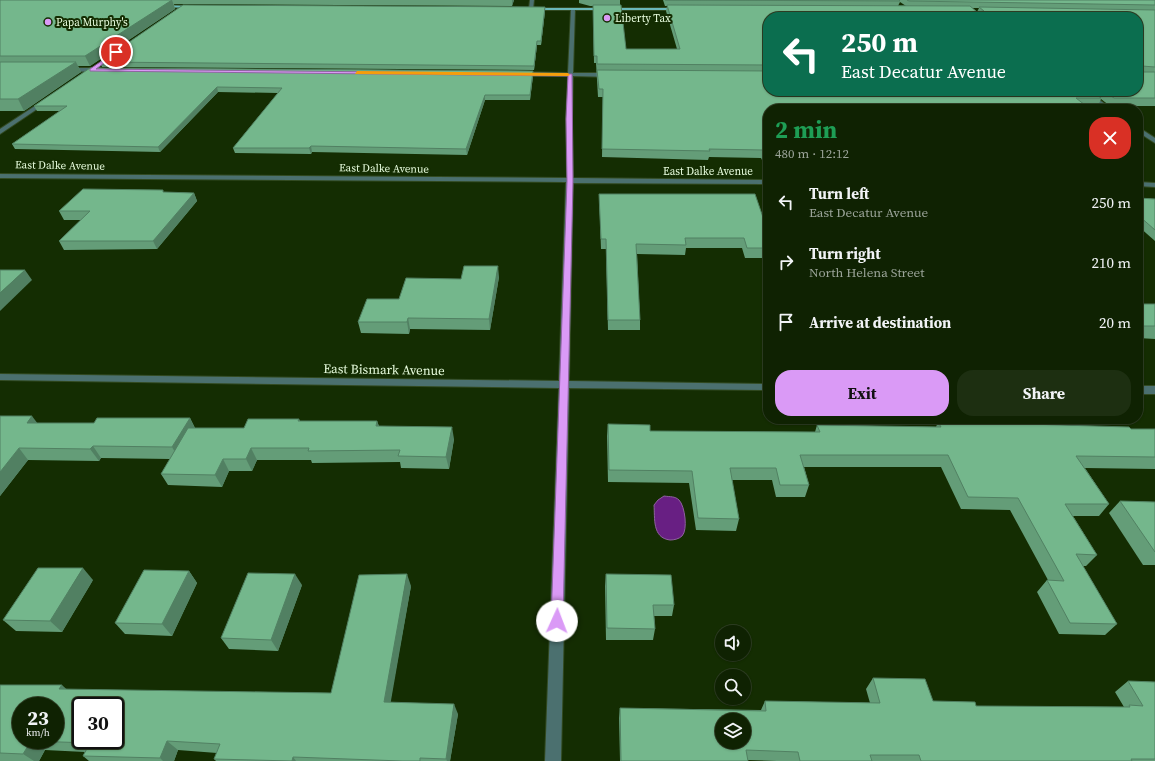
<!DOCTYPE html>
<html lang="en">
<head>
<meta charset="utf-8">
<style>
	body { margin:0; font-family:"Source Serif 4",serif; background:#1d2f11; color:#f1f3f6; height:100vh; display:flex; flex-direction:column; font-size:15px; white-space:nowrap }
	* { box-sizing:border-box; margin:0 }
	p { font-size:13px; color:#9ba499 }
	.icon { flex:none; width:22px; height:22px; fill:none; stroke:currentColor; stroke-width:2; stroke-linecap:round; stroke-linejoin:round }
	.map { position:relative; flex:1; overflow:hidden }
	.sheet { position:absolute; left:763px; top:104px; width:380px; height:320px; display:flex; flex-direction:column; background:#0f2202; border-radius:16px; box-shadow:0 1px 3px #0004,0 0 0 1px #2f3f24 }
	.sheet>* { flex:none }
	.top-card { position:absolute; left:763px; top:12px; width:380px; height:84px; border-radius:16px; box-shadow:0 1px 3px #0004,0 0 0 1px #2f3f24; background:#0b6e4f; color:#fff; overflow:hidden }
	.controls { position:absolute; left:715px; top:625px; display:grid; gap:8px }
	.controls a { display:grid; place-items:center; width:36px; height:36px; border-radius:50%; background:#0f2202; box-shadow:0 1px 3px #0004,0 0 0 1px #2f3f24; font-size:20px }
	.speed { position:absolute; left:12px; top:697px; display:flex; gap:8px; font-size:20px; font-weight:700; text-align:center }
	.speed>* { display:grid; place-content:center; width:52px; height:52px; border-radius:50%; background:#0f2202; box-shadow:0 1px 3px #0004,0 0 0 1px #2f3f24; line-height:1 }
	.speed small { font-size:10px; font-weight:400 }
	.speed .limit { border:2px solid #111; border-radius:6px; background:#fff; color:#111 }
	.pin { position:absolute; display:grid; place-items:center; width:34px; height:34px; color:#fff; margin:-17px; border:2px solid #fff; border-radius:50%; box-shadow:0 1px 4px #0007 }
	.me { position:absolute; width:44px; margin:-22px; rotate:2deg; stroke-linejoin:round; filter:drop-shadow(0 0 3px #0008) }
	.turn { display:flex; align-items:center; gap:14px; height:84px; padding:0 12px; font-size:18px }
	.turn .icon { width:52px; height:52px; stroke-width:2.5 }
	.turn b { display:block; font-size:28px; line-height:34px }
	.round { display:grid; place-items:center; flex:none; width:42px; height:42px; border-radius:16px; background:#1d2f11 }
	.headline { display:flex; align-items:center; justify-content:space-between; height:68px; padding:0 12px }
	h1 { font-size:24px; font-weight:700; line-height:30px; color:#1e9e55 }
	.action { display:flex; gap:8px; margin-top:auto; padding:8px 12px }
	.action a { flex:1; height:46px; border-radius:16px; background:#da9af6; color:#111; font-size:16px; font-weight:700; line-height:46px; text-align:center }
	.action a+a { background:#1d2f11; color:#f1f3f6 }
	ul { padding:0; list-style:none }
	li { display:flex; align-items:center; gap:12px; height:60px; padding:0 12px }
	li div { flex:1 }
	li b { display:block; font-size:15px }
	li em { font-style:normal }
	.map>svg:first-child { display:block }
	.water { fill:#681f83; stroke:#8e619e }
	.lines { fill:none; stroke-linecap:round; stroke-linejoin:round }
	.minor-casing { stroke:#324a21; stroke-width:2 }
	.primary-casing { stroke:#324a21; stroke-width:2 }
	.minor { fill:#4b706f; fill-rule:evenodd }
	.primary { fill:#6ababa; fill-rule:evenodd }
	.wall { fill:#649d78; fill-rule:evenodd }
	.shaded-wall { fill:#518062 }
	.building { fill:#74b78c; stroke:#518062; fill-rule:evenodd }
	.route { fill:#da9af6; stroke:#8e64a0 }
	.slow { fill:#f59e0b }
	.poi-dot { fill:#da9af6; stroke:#142d02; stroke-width:1.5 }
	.labels { text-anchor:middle; stroke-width:4; stroke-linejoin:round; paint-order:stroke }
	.far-poi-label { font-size:11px; fill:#e7fcdd; stroke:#142d02; text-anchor:start }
	.far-street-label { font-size:11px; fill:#e7fcdd; stroke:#142d02 }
	.street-label { font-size:13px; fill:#e7fcdd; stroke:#142d02 }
</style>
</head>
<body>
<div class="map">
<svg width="1155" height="761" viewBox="0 0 1155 761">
	<rect width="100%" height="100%" fill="#142d02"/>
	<path class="water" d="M664,496C670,497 675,496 679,500C685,506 688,530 682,536C679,539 674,540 670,540C652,538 655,518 654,505L658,500Z"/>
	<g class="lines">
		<defs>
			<g id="minor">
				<path d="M530,0H534L533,9L531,10L529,9Z"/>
				<path d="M573,8L575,9L573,73H610L613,75L610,77L573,76L572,119L573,178L768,180V184L573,183L569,381L768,384V390L569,388L561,761H545L559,388L0,380V374L559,381L566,182L0,178V174L567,178L566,119L568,76H520L517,74L520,72L568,73L571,9Z"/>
				<path d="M100,68L102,71L66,72L63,70L66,68Z"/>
				<path d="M1080,91H1087L1112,109H1105Z"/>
				<path d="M44,100L49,101L0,134V129Z"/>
				<path d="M1138,127L1155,138V143L1138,132Z"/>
				<path d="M1138,182L1155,183V187L1138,186Z"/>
				<rect x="1138" y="386" width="17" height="8"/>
			</g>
			<g id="primary">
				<path d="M161,5L193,6L195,7L193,8L160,7Z"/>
				<path d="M531,8H679L681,9L679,10H530Z"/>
			</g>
		</defs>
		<use href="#minor" class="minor-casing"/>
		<use href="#primary" class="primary-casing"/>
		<use href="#minor" class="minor"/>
		<use href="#primary" class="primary"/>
	</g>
	<g class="wall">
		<path d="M0,0H514L512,6L174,4L175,9L90,66H78L81,72L24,111H0Z"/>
		<path d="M579,0H620V5L626,49H677L666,11L667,6H665L663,0H1155V106H1110L1101,99L1098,106L768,109V160H762L761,158L709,157L708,160L602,157L603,97H598L596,63H594L593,6H590L579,3ZM900,2L906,6H898ZM972,8H979L977,12ZM768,17L1138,91H768Z"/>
		<path d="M545,7V11L541,45H537L534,70L102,67L100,62Z"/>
		<path d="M90,68L533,71V76L530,100H485L467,155L312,152L311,154L235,153L233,148L278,93L218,92L160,152L15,149L12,144L60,111H37L34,106Z"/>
		<path d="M1138,146L1143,150L1139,158H1138Z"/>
		<path d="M164,192L194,193L197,201L157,249L64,250L59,241L81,220H64L59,211Z"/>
		<path d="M599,194L768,232V258H745L742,248H686L685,255L637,254L640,320V330H608L606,249H601Z"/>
		<path d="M1138,198L1155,199V241L1138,226Z"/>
		<path d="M767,274H768V294L764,284Z"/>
		<path d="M499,277L490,330L410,329L409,334L361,333L358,322L399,299L461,279Z"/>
		<path d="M1138,304H1155V339L1138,338Z"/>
		<path d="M0,416L37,423H94L190,418L195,428H244L299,419L300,421H377L379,426L454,439L449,469L401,468L400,462L312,463L311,460H257L252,471H229L222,487L168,485L161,474L170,459L101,458L99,461L28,460L0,496Z"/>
		<path d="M990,419H1024L1027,424L1131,429H1155V469L1085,468L1109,504L1099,516H1073L1097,555L1086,566H1083L1117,624L1105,635L1059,634L1037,592L1047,580H1048L1010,510L961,509L941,467H804L809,485L805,497H776L772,480H732L739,519L736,531L696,530L689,483L608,482L607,436L608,424L650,431L815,432L817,425L936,427L938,422H988Z"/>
		<path d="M1120,501L1155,502V565H1143L1109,513Z"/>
		<path d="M189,571L197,583L172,636L125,634L115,623Z"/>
		<path d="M606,574L674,605L672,616H654L655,629L653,640H606L605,586Z"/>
		<path d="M93,580L62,632L16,631L3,620Z"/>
		<path d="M302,585L278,651L229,649L221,638Z"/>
		<path d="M411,586L390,702L458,714L450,761H216L214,759L217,753L178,750L174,761H89L83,756L85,752L45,750L39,761H0V685L66,690L331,693Z"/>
		<path d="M873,678L933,701L976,706L1124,707L1115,692L1128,681L1155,682V761H777L748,760V761H620L619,718L620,708L761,710L765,701L870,703L866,689Z"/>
	</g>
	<g class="shaded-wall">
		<path d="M172,0L175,9L90,66L85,56Z"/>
		<path d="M512,0H514L512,6Z"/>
		<path d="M545,7V11L541,45V41Z"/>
		<path d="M537,41V45L534,70V66Z"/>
		<path d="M76,62L81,72L24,111L18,99Z"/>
		<path d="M533,71V76L530,100V95Z"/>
		<path d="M217,87L218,92L160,152L158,147Z"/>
		<path d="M485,95V100L467,155L466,149Z"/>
		<path d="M311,146L312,152L311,154L309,148Z"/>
		<path d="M194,193L197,201L157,249L153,241Z"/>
		<path d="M498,266L499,277L490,330L489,319Z"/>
		<path d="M25,270L32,280L0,311V293Z"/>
		<path d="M408,318L410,329L409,334L407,322Z"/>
		<path d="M32,416L41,428L27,423Z"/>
		<path d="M190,418L196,430L179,459L172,447Z"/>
		<path d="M377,421L381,433L376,426Z"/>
		<path d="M452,427L454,439L449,469L446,457Z"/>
		<path d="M93,446L101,458L99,461L90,449Z"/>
		<path d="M19,448L28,460L0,496V472Z"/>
		<path d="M251,448L257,460L252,471L246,459Z"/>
		<path d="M223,459L229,471L222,487L215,475Z"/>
		<path d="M83,568L93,580L62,632L50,621Z"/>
		<path d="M189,571L197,583L172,636L162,624Z"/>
		<path d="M295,574L302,585L278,651L271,640Z"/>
		<path d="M407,574L411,586L389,712L384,702Z"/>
		<path d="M62,685L74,696L59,689Z"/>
		<path d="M454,704L458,714L450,761H447L446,759Z"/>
		<path d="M31,741L45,750L39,761H34L23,754Z"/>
		<path d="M167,741L178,750L174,761H163L160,758Z"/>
		<path d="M293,757L296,761H292Z"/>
	</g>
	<g class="building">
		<path d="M0,0H172L85,56H0Z"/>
		<path d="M665,0H899L900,1Z"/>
		<path d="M907,0H1155V5L909,1Z"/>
		<path d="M183,5L545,7L541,41H537L534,66L100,62Z"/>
		<path d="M593,5H621L626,49H680L667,5L970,6L977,12L984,11L979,7L1155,10V67L1142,66L1141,72H1155V98H1114L1104,91H1138V17H768V65L597,64V56H594Z"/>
		<path d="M0,62H76L18,99H0Z"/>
		<path d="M90,68L533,71L530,95H485L466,149L311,146L309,148H233L282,88L217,87L158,147L12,144L67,106H34Z"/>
		<path d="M597,70L768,71V91H1091L1101,98H1076L1090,109H768V152H764L763,150L709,149L710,151L602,149L603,89H599Z"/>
		<path d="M1138,146L1143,150H1138Z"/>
		<path d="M83,189L163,190V192L194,193L153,241H59L90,211H59Z"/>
		<path d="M599,194H755L768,232V248H747L744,238H685L686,245L636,244L640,320H608L606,239H601Z"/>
		<path d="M1138,198L1155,199V230L1138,215Z"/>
		<path d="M464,266H498L489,319L408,318L407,322H358L367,299H399L406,278L461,279Z"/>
		<path d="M0,270H25L0,293Z"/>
		<path d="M1138,304H1155V326H1143L1138,321Z"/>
		<path d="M0,416H32L27,423H94L97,418H190L172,447L93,446L90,449L19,448L0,472Z"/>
		<path d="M248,419H299L298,421H377L376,426L452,427L446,457L398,456L400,450L308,451L309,448H251L246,459H223L215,475L161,474L188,428H244Z"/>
		<path d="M995,419H1024L1027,424L1129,427L1131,429H1155V457L1076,456L1109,504H1065L1097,555L1076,554L1117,624L1070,623L1047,580L1064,581L1018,498L968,497L948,455H800L809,485H780L776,468H730L739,519L698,518L692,471L609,470L608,424L650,425V431L820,432L817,425L941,427L938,422H996Z"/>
		<path d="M1120,501L1155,502V552Z"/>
		<path d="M38,568H83L50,621L3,620Z"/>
		<path d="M144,570L189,571L162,624L115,623Z"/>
		<path d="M248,573L295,574L271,640L221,638Z"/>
		<path d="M407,574L384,702L454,704L446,759L420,758V761H402L293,757L292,761L214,759L220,744L167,741L160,758L83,756L90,743L31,741L23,754L0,753V685H62L59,689L331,693L359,575ZM21,706H55V740H21ZM81,706H115V740H81Z"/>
		<path d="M606,574L671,575L674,605H653L655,629L607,628Z"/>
		<path d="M873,678L925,679L933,701L975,702L976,706L1130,707L1129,705L1143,706L1128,681L1155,682V759H1131L1132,761H921L919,755H870L872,761H800L798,752L746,750L748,761H621L620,708L766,711L765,701L880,703ZM722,720H744V742H722Z"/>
	</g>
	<path class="route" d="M116,51L118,53L96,69L572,74L573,181L563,621L561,625L557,627L552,625L551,621L567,181L566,119L568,76L90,71V69Z"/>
	<path class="slow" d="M357,71L568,73L570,75L568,76L355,74Z"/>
	<g class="poi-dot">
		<circle cx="607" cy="18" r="4"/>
		<circle cx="48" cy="22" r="4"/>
	</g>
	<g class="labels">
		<g class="far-poi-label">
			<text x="615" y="22">Liberty Tax</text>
			<text x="56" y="26">Papa Murphy's</text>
		</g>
		<g class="far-street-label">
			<text transform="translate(60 165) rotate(1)" y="4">East Dalke Avenue</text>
			<text transform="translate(384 168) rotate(1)" y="4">East Dalke Avenue</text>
			<text x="708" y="175">East Dalke Avenue</text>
		</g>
		<g class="street-label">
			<text transform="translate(384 369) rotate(1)" y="5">East Bismark Avenue</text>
		</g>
	</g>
</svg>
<div class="controls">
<a><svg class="icon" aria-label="sound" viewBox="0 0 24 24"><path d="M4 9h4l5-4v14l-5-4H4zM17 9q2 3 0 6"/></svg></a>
<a><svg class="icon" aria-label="search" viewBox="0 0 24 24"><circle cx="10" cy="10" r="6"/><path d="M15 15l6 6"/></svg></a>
<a><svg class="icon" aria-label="layers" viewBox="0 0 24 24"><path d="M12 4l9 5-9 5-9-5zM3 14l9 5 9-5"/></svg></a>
</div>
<div class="speed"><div>23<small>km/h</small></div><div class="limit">30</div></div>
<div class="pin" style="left:116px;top:52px;background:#d93025"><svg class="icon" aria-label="arrive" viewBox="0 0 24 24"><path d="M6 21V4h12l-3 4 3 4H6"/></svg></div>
<svg class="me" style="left:557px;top:621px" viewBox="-20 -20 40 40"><circle r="19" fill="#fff"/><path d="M0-13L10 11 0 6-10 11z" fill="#da9af6"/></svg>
<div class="top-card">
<div class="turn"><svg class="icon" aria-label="left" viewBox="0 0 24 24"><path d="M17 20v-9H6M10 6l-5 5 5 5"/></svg><div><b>250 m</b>East Decatur Avenue</div></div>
</div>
<section class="sheet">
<div class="headline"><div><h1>2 min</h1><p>480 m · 12:12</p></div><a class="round" style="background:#d93025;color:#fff"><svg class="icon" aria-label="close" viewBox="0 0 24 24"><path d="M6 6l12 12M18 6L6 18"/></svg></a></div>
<ul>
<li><svg class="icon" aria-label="left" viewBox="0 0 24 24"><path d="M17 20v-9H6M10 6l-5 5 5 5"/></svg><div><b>Turn left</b><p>East Decatur Avenue</p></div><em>250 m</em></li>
<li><svg class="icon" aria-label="right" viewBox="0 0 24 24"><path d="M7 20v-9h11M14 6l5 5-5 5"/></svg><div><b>Turn right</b><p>North Helena Street</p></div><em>210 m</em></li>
<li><svg class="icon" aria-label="arrive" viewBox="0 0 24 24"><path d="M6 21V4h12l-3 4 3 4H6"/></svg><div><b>Arrive at destination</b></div><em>20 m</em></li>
</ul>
<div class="action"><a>Exit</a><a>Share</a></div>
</section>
</div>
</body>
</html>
